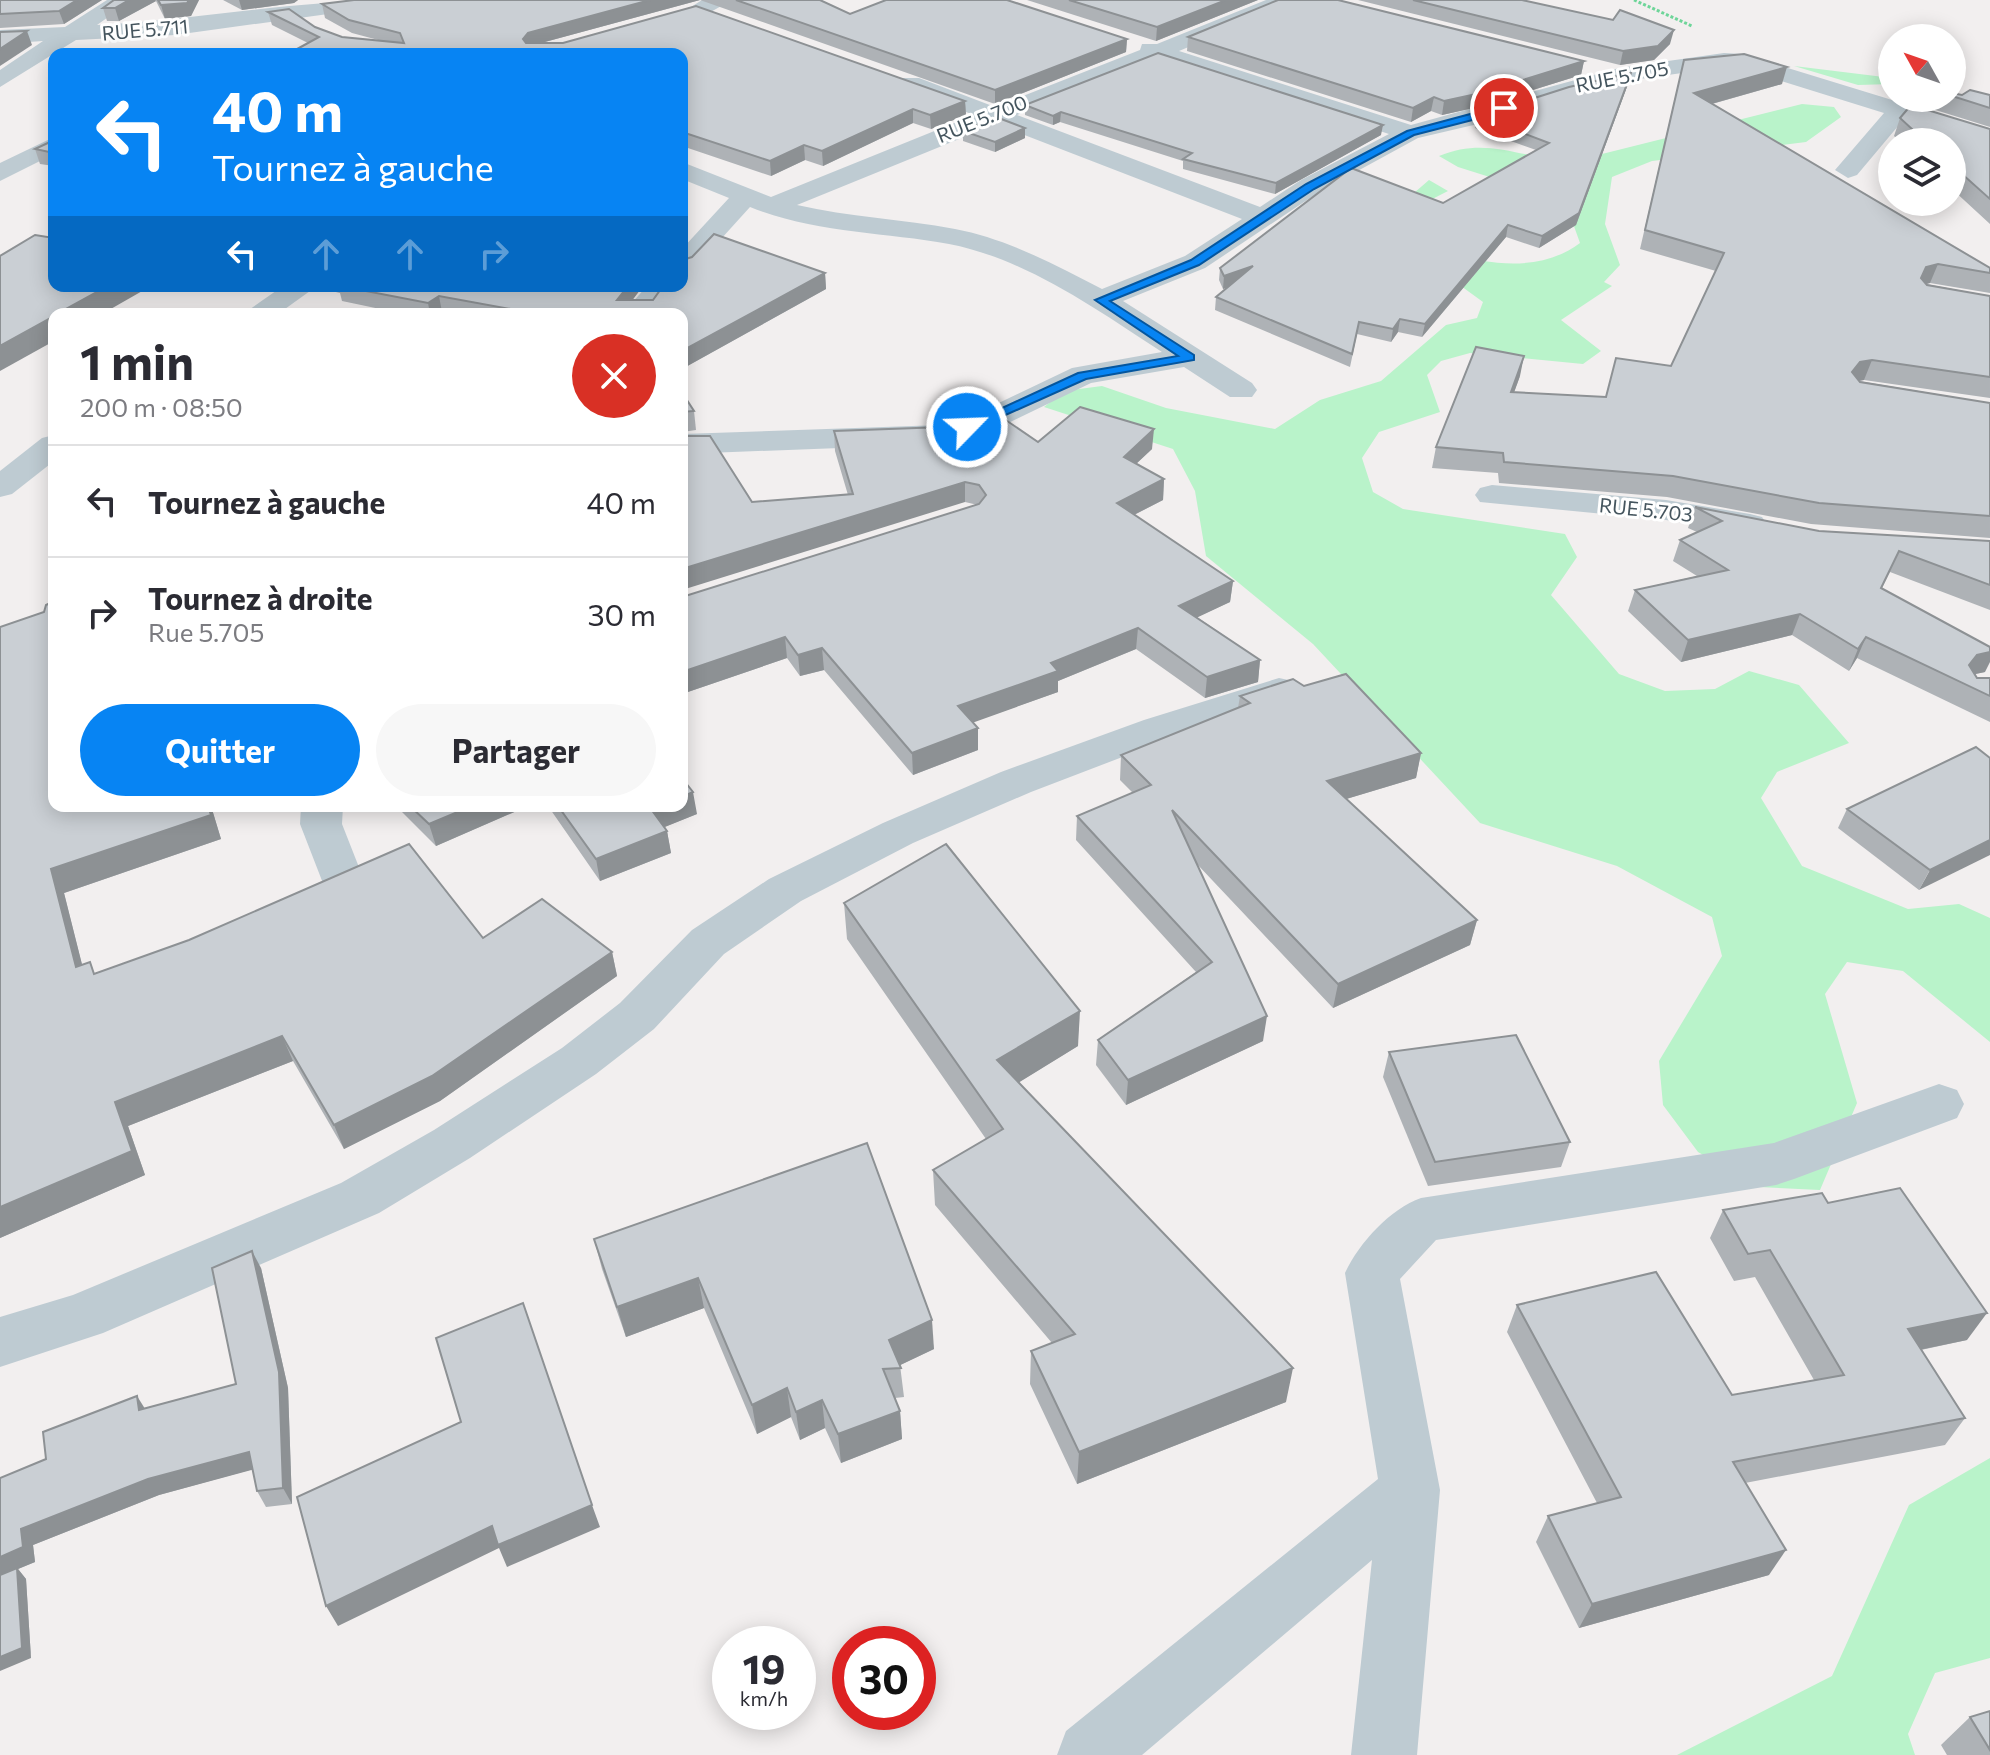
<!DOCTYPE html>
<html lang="fr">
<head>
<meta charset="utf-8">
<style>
	body { margin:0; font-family:Commissioner,sans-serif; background:#f7f7f7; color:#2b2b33; height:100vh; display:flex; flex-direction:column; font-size:30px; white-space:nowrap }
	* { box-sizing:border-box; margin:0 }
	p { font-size:26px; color:#7c7c81 }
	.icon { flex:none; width:44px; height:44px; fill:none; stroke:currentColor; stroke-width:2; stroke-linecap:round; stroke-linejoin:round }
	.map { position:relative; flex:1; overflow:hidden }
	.details { position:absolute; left:48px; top:308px; width:640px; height:504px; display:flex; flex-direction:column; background:#fff; border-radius:16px; box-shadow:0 4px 20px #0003 }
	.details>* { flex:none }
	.guide { position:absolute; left:48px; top:48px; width:640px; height:244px; border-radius:16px; box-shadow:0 4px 20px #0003; background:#0784f3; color:#fff; overflow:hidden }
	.needle { width:52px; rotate:310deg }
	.tools { position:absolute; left:1878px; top:24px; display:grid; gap:16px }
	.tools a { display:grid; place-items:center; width:88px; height:88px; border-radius:50%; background:#fff; box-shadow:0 4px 20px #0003; font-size:40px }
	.speed { position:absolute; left:712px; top:1626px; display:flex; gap:16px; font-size:40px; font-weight:700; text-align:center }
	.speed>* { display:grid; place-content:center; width:104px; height:104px; border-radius:50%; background:#fff; box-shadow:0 4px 20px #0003; line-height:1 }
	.speed small { font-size:20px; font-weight:400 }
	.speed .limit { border:12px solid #d22; background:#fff; color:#111 }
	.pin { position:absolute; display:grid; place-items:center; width:68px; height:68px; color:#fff; margin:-34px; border:4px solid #fff; border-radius:50%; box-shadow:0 2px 8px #0007 }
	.me { position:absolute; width:88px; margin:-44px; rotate:66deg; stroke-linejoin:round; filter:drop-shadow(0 0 6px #0008) }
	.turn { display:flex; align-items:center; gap:28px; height:168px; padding:0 32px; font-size:36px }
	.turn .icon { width:104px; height:104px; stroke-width:2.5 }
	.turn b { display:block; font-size:56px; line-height:68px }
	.lanes { display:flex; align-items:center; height:76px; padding:0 32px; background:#0003; justify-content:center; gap:40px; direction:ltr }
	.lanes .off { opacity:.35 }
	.round { display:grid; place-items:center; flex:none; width:84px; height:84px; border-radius:42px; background:#f7f7f7 }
	.summary { display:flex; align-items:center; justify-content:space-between; height:136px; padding:0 32px }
	h1 { font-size:48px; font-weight:700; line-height:60px }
	.action { display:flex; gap:16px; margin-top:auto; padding:16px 32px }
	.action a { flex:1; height:92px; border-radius:48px; background:#0784f3; color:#fff; font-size:32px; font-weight:700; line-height:92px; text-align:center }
	.action a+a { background:#f7f7f7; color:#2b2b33 }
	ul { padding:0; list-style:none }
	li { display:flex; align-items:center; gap:24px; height:112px; padding:0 32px; border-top:2px solid #e1e1e2 }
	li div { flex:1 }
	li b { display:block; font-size:30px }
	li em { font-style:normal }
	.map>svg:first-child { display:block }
	.green { fill:#b9f3ca }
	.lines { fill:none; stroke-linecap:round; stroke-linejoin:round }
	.path { stroke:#6ed599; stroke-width:3; stroke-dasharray:3 2; stroke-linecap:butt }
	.street { fill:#becbd2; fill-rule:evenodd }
	.wall { fill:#aeb2b6 }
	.shaded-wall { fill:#8d9194 }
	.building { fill:#cacfd4; stroke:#8d9194; stroke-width:2 }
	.route { fill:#0784f3; stroke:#05569e; stroke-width:2 }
	.labels { text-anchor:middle; stroke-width:6; stroke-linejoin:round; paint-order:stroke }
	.far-street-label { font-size:20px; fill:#45555e; stroke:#fff }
</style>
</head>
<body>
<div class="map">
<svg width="1990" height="1755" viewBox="0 0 1990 1755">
	<rect width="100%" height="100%" fill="#f2efef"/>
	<g class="green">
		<path d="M1794,66L1892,78V84L1858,85Z"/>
		<path d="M1802,104L1834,107L1841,117L1806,142L1652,161L1612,177L1605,224L1620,265L1604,282L1612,286L1561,320L1601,351L1583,364L1470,353L1441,361L1427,375L1440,412L1379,432L1362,458L1373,492L1403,509L1565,534L1577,557L1551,595L1619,674L1665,691L1715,689L1749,671L1799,685L1849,743L1777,772L1761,798L1802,866L1908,909L1959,904L1990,918V1042L1903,971L1847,962L1825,994L1857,1103L1820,1190L1759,1187L1698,1152L1663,1105L1659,1061L1722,956L1712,917L1617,866L1480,823L1313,644L1206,556L1195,491L1173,449L1044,407L1064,391L1102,386L1166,408L1275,429L1320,400L1381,381L1446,325L1477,318L1483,302L1377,225L1429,180L1448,191L1395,218L1407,243C1463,257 1529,281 1580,243L1565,201L1458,167L1439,156C1489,135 1523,160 1574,161Z"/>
		<path d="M1990,1458V1658L1935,1673L1908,1734L1915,1755H1677L1832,1676L1909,1505Z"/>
	</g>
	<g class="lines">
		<path class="path" d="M1634,0L1692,26"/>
		<g class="street">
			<path d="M107,0H132L97,25C197,20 296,0 397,0L386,6L175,35L76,40L0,87V70L43,41L0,44V30L65,27Z"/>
			<path d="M702,0H732L707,14H691L688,9Z"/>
			<path d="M1266,0H1295L1291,4L1179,51L1411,125L1619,68L1724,53L1742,54L1990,130V145L1904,119L1857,175L1848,178L1835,170L1884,113L1740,68L1724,67L1619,82L1566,95L1495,120L1418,138L1319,192L1205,268L1123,301L1252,383L1257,390L1252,397H1230L1184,367L1091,383L1002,426L944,444L682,454V434L941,425L980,412L1072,368L1162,352C1097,310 1027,259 949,244C883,232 814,233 750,207L692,271L682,273V249L729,198L682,179V162L771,197L974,115L903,88L899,83L903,78H919L995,107L1140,50L1142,44H1157ZM1158,59L1389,134L1301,180L1260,207L1017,115ZM996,124L1242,219L1185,256L1102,289C1055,265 1008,239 955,229C902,219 849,217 797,205Z"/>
			<path d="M54,137V154L0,181V163Z"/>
			<path d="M283,286H317L278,314H243Z"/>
			<path d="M647,286H677L653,314H622Z"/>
			<path d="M54,435V461L12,494L0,497V471L42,438Z"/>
			<path d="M1492,485L1666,500L1750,514L1762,517L1767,524L1762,531L1750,534L1666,520L1480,502L1475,495L1480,488Z"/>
			<path d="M1279,678L1293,681L1299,690L1293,699L1172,738L1031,792L913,843L801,901L724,954L654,1029L596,1074L470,1158L379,1213L103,1333L0,1367V1317L73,1295L341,1183L434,1130L562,1048L620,1003L692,930L769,879L883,823L1001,772L1144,720Z"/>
			<path d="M301,806H343L342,824L364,880L358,891L342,895L326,891L300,824Z"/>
			<path d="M1939,1084L1957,1090L1964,1104L1957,1118L1794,1179L1776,1185L1436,1240L1400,1279L1440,1490L1417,1755H1351L1372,1560L1142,1755H1057L1066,1731L1378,1479L1345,1273C1359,1243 1390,1209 1421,1198L1774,1143Z"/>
		</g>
	</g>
	<g class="wall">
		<path d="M0,0H102L64,24L0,28Z"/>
		<path d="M114,0H199L191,16L165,19L156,1L119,21H107L103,8Z"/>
		<path d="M223,0H298L294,3L242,10Z"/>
		<path d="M354,0H820L850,14L886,0H1007L1127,39L1126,52L995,104L700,0L541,43H563L696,6L965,101L966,115L931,129L913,123L823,166L805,160L771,176L682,146V54H288L308,43L272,25L268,12L289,9L315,27L342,37L382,41L352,33L325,18L322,4Z"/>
		<path d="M1027,0H1258L1156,41Z"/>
		<path d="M1358,0H1522L1670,44L1654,60L1620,65Z"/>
		<path d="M1188,37L1584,61L1581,75L1478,107L1442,115L1431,111L1411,122L1187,51Z"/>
		<path d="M1680,76L1782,84L1712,104L1990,268V293L1930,283L1926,284L1990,296V398L1864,380L1859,381L1990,403V538L1811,524L1667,497L1499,483L1498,473L1432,468L1436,447L1520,376L1514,392L1606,397L1616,358L1671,366L1716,271L1640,249Z"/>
		<path d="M1628,84L1576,225L1539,248L1506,237L1422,337L1398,332L1391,342L1357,334L1350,367L1215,310L1216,297L1229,287L1223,289L1219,280L1220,268L1443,203L1536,150L1475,128L1478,116Z"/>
		<path d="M1952,93L1962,95H1990V127L1913,103L1915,98H1952Z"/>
		<path d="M1025,105L1381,135L1275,194L1183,169V161L1060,122L1053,125L1025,115Z"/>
		<path d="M1900,118L1990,129V224L1952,189V142H1901L1894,136Z"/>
		<path d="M54,131V166L40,164L35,149L50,142Z"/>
		<path d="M963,131L1025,138L995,152L963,141Z"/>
		<path d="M825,273L826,289L682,369V314H453L442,312L439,314H404L342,301L340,293L319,288L318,286H643L632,300H653Z"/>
		<path d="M682,395L694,411L696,430L682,432Z"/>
		<path d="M834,431L1152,449L1136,464L1164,479L1163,500L1134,515L1233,581L1230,602L1197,617L1260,660L1258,682L1205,698L1136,649L1058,681V692L972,722L978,750L913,775L824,670L800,676L787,658L682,694V597L978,505L965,502H752L848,495L835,451Z"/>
		<path d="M1695,507L1819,531L1990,541V610L1890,572L1882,588L1985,672L1975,674L1977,678H1990V722L1857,658L1849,671L1792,635L1681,662L1628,611L1635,590L1697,576L1673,561L1680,540L1697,532L1688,528Z"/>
		<path d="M0,627L54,806H211L221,839L64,893L82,965L96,974L483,938L612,952L617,976L440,1101L344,1149L293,1061L128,1126L145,1175L0,1238Z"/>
		<path d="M1304,686L1421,753L1416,778L1346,799L1477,920L1470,945L1333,1008L1196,863L1263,1041L1126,1105L1096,1065L1098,1040L1196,972L1076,840L1077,816L1133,793L1120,780L1121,755L1238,708L1240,696Z"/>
		<path d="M1990,758L1919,890L1838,828L1847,809Z"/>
		<path d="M396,806H528L436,846Z"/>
		<path d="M548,806H682L697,814L664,827L667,831L671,853L600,881Z"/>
		<path d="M844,903L1078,1046L1019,1082L1286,1402L1077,1484L1030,1384L1031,1351L1052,1343L935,1205L933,1170L986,1139L847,939Z"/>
		<path d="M1389,1052L1570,1142L1561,1167L1428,1186L1383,1077Z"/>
		<path d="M1828,1203L1967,1340L1921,1350L1965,1418L1945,1445L1745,1483L1769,1575L1579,1628L1536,1542L1548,1516L1597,1503L1507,1332L1517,1305L1732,1395L1814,1380L1755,1277L1734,1281L1710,1238L1723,1210Z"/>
		<path d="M594,1239L934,1349L900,1365L904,1397L895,1398L900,1411L902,1439L841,1463L825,1428L800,1440L791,1417L757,1434L704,1308L626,1337L602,1269Z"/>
		<path d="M261,1268L288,1388L292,1504L266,1507L257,1491L253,1469L159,1495L33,1545L35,1562L18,1569L26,1579L31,1658L0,1478L46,1459L145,1408L236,1384Z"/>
		<path d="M1990,1711V1755H1947L1941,1745L1970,1717Z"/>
	</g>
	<g class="shaded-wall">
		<path d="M77,0H102L64,24L59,11Z"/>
		<path d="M129,0H155L156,1L119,21L115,8Z"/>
		<path d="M189,0H199L191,16L165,19L161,5Z"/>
		<path d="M239,0H298L294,3L242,10Z"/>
		<path d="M650,0H700L530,46L525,52L523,39L528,33Z"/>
		<path d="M1226,0H1258L1156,41L1157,27Z"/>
		<path d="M1674,30L1670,44L1654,60L1620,65L1623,51Z"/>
		<path d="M27,31L32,45L0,66V49Z"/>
		<path d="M1127,39L1126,52L995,104V90Z"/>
		<path d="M1584,61L1581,75L1478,107L1442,115L1444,101Z"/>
		<path d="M1787,67L1782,84L1690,110L1694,93Z"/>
		<path d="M1631,73L1628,84L1576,225L1539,248L1542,236Z"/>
		<path d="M1434,97L1431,111L1411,122L1413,108Z"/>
		<path d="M965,101L966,115L931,129L930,115Z"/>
		<path d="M913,109V123L823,166L822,151Z"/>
		<path d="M1061,112L1060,122L1053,125V116Z"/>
		<path d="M1383,125L1381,135L1275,194L1276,183Z"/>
		<path d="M1025,128V138L995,152V142Z"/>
		<path d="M804,145L805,160L771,176L770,161Z"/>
		<path d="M1508,225L1506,237L1422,337L1425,324Z"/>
		<path d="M1938,264L1930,283L1919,286L1921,278L1926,267Z"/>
		<path d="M1253,266L1252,278L1223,289L1224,276Z"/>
		<path d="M825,273L826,289L682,369V351Z"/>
		<path d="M108,286H151L102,314H57Z"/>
		<path d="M628,286H643L622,314L617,300Z"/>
		<path d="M439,296L442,312L439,314H430L428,303Z"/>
		<path d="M54,316V341L0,371V346Z"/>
		<path d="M1400,319L1398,332L1391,342L1393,329Z"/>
		<path d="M1524,356L1520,376L1507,412L1511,392Z"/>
		<path d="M1872,360L1864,380L1852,382V372L1860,362Z"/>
		<path d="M1154,429L1152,449L1122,477L1124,457Z"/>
		<path d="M1164,479L1163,500L1116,524L1117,503Z"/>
		<path d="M965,482V502L682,590V569Z"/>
		<path d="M1233,581L1230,602L1177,627L1179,606Z"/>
		<path d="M1800,614L1792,635L1681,662L1688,640Z"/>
		<path d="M1138,628L1136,649L1058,681V692L958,728V706L1051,663Z"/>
		<path d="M785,637L787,658L682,694V672Z"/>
		<path d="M1866,637L1857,658L1849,671L1858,649Z"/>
		<path d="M822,648L824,670L800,676L798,655Z"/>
		<path d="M1990,652V662L1985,672L1966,676L1969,665L1977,655Z"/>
		<path d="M1260,660L1258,682L1205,698L1207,677Z"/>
		<path d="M978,728V750L913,775L912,753Z"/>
		<path d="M1421,753L1416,778L1323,806L1327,781Z"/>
		<path d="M693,792L697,814L655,831L651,809L659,806H682V797Z"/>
		<path d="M208,806H211L221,839L64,893L89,992L76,967L51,869Z"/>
		<path d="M472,806H528L436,846L429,824Z"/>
		<path d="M667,831L671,853L600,881L596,859Z"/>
		<path d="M1990,840V855L1919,890L1930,870Z"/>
		<path d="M1477,920L1470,945L1333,1008L1338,984Z"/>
		<path d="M612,952L617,976L440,1101L344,1149L334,1125Z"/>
		<path d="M1080,1011L1078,1046L997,1096V1060Z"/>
		<path d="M1267,1016L1263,1041L1126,1105L1128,1080Z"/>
		<path d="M282,1036L293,1061L128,1126L145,1175L0,1238V1207L115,1102Z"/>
		<path d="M252,1251L261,1268L288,1388L292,1504L283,1488Z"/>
		<path d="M698,1278L704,1308L626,1337L617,1307Z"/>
		<path d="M1987,1313L1967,1340L1890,1356L1908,1329Z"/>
		<path d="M932,1320L934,1349L892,1369L889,1340Z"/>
		<path d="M1293,1368L1286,1402L1077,1484L1079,1452Z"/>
		<path d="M787,1388L791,1417L757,1434L752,1405Z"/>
		<path d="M137,1396L147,1412L139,1410Z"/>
		<path d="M822,1400L825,1428L800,1440L796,1412Z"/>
		<path d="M900,1411L902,1439L841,1463L838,1434Z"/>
		<path d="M249,1452L259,1468L159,1495L33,1545L35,1562L18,1569L26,1579L31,1658L0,1671V1557L21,1529L148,1479Z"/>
		<path d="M592,1505L600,1527L507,1567L499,1548L338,1626L326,1606L492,1526Z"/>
		<path d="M1786,1550L1769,1575L1579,1628L1592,1604Z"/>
	</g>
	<g class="building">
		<path d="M0,0H77L59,11L0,14Z"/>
		<path d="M114,0H129L115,8H103Z"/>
		<path d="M158,0H189L187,3L161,5Z"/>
		<path d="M354,0H650L528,33L523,39L526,43H563L696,6L965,101L930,115L913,109L822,151L804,145L770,161L682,132V54H288L319,37L268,12L289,9L315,27L342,37L404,43L400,33L349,20L322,4Z"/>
		<path d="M736,0H820L850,14L886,0H1007L1127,39L995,90Z"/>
		<path d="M1069,0H1226L1157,27Z"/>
		<path d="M1278,0H1338L1584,61L1481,93L1444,101L1434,97L1413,108L1188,37Z"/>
		<path d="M1413,0H1522L1613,20L1620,10L1674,30L1658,46L1623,51Z"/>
		<path d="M27,31L0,49V32Z"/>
		<path d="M1158,53L1383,125L1276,183L1183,159L1192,153L1061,112L1053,116L1025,105Z"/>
		<path d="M1744,54L1787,67L1694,93L1990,268V273L1938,264L1926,267L1921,278L1927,285L1990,296V377L1872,360L1860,362L1852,372L1860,382L1990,403V516L1819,503L1673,476L1504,462L1503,453L1436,447L1476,347L1524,356L1511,392L1606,397L1616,358L1671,366L1724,253L1645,230L1684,60Z"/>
		<path d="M1631,73L1579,213L1542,236L1508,225L1425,324L1400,319L1393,329L1359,322L1352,354L1216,297L1253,266L1224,276L1220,268L1351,168L1443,203L1549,143L1478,116L1569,87Z"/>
		<path d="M1970,90L1990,95V108L1952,96V93L1962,95Z"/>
		<path d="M1911,105L1990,129V199L1952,165V142H1926L1900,118Z"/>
		<path d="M996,117L1025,128L995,142L963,131Z"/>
		<path d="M54,131V153L35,149L50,142L52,132Z"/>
		<path d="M714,234L825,273L682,351V314H538L439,296L428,303L340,286H628L617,300H653L663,286H682V260L692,257Z"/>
		<path d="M35,235L54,238V286H108L57,314H54V316L0,346V256Z"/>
		<path d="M683,394L694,411L682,412V395Z"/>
		<path d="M1080,407L1154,429L1124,457L1164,479L1117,503L1233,581L1179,606L1260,660L1207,677L1138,628L1051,663L1058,671L958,706L978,728L912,753L822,648L798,655L785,637L682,672V597L979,504L986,495L979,485L965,482L682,569V436H710L752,502L853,494L834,431L944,427L994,412L1038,442Z"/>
		<path d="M1695,507L1819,531L1990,541V585L1899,551L1881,588L1990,647V652L1977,655L1969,665L1977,678H1990V696L1866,637L1858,649L1800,614L1688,640L1635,590L1728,570L1680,540L1722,521Z"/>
		<path d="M54,601V806H208L211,815L51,869L76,967L90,962L94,974L189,940L409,844L483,938L542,899L612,952L432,1076L334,1125L282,1036L115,1102L132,1151L0,1207V627L44,612L46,605Z"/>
		<path d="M1346,674L1421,753L1327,781L1477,920L1338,984L1172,810L1267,1016L1128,1080L1098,1040L1212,962L1077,816L1151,785L1121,755L1250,703L1240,696L1293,679L1304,686Z"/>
		<path d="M1976,747L1990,758V840L1930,870L1847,809Z"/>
		<path d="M682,778L693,792L682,797Z"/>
		<path d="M410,806H472L429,824Z"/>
		<path d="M558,806H659L651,809L667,831L596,859Z"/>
		<path d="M946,844L1080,1011L997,1060L1293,1368L1079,1452L1031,1351L1075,1334L933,1170L1003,1129L844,903Z"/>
		<path d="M1516,1035L1570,1142L1435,1162L1389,1052Z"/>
		<path d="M867,1143L932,1320L889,1340L901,1368L883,1369L900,1411L838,1434L822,1400L796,1412L787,1388L752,1405L698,1278L617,1307L594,1239Z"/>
		<path d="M1900,1188L1987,1313L1908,1329L1965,1418L1733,1462L1786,1550L1592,1604L1548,1516L1621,1497L1517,1305L1656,1272L1732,1395L1844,1375L1770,1250L1748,1254L1723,1210L1822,1193L1828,1203Z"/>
		<path d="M252,1251L279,1372L283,1488L257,1491L249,1452L148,1479L21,1529L23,1547L0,1557V1478L46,1459L43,1432L137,1396L139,1410L236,1384L212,1268Z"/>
		<path d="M523,1303L592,1505L498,1545L492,1526L326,1606L297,1497L461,1422L436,1338Z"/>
		<path d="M17,1568L22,1648L0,1657V1575Z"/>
		<path d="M1990,1711V1750L1970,1717Z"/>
	</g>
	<path class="route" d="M1504,105L1508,111L1414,135L1314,189L1199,265L1110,301L1194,355V360L1086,379L972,430L961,427L1078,373L1178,356L1095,300L1191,260L1306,184L1407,131Z"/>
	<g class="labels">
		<g class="far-street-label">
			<text transform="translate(145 30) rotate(-5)" y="7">RUE 5.711</text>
			<text transform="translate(1622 77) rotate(-11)" y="7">RUE 5.705</text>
			<text transform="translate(982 119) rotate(-22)" y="7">RUE 5.700</text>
			<text transform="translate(1646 510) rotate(6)" y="7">RUE 5.703</text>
		</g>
	</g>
</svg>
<div class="tools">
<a><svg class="needle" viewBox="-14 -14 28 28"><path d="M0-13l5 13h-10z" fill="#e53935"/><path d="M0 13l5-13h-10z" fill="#7c7c81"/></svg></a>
<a><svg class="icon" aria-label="layers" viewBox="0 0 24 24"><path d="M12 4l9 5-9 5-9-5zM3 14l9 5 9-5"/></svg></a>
</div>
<div class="speed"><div>19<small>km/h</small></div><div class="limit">30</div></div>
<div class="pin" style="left:1504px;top:108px;background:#d93025"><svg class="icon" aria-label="arrive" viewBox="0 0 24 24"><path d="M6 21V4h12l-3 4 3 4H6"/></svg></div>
<svg class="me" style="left:967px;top:427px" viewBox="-20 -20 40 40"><circle r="17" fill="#0784f3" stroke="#fff" stroke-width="3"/><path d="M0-11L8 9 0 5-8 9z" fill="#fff"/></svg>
<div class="guide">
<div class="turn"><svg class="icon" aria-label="left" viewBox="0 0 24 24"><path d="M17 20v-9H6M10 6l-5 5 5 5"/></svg><div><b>40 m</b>Tournez à gauche</div></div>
<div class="lanes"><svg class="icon" aria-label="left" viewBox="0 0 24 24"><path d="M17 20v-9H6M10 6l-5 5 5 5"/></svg><svg class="icon off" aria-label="ahead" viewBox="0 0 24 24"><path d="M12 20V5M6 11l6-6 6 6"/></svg><svg class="icon off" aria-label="ahead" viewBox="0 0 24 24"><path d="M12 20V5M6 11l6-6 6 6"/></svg><svg class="icon off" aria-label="right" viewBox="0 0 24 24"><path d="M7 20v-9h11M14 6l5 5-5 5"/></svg></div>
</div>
<section class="details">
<div class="summary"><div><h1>1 min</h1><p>200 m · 08:50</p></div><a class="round" style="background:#d93025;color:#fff"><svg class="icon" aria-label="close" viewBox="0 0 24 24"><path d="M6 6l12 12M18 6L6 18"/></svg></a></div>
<ul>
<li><svg class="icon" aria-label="left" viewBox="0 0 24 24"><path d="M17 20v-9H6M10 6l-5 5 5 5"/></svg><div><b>Tournez à gauche</b></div><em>40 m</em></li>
<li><svg class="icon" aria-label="right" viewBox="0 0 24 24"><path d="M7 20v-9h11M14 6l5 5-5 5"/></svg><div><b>Tournez à droite</b><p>Rue 5.705</p></div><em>30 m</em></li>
</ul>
<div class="action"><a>Quitter</a><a>Partager</a></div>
</section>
</div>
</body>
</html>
